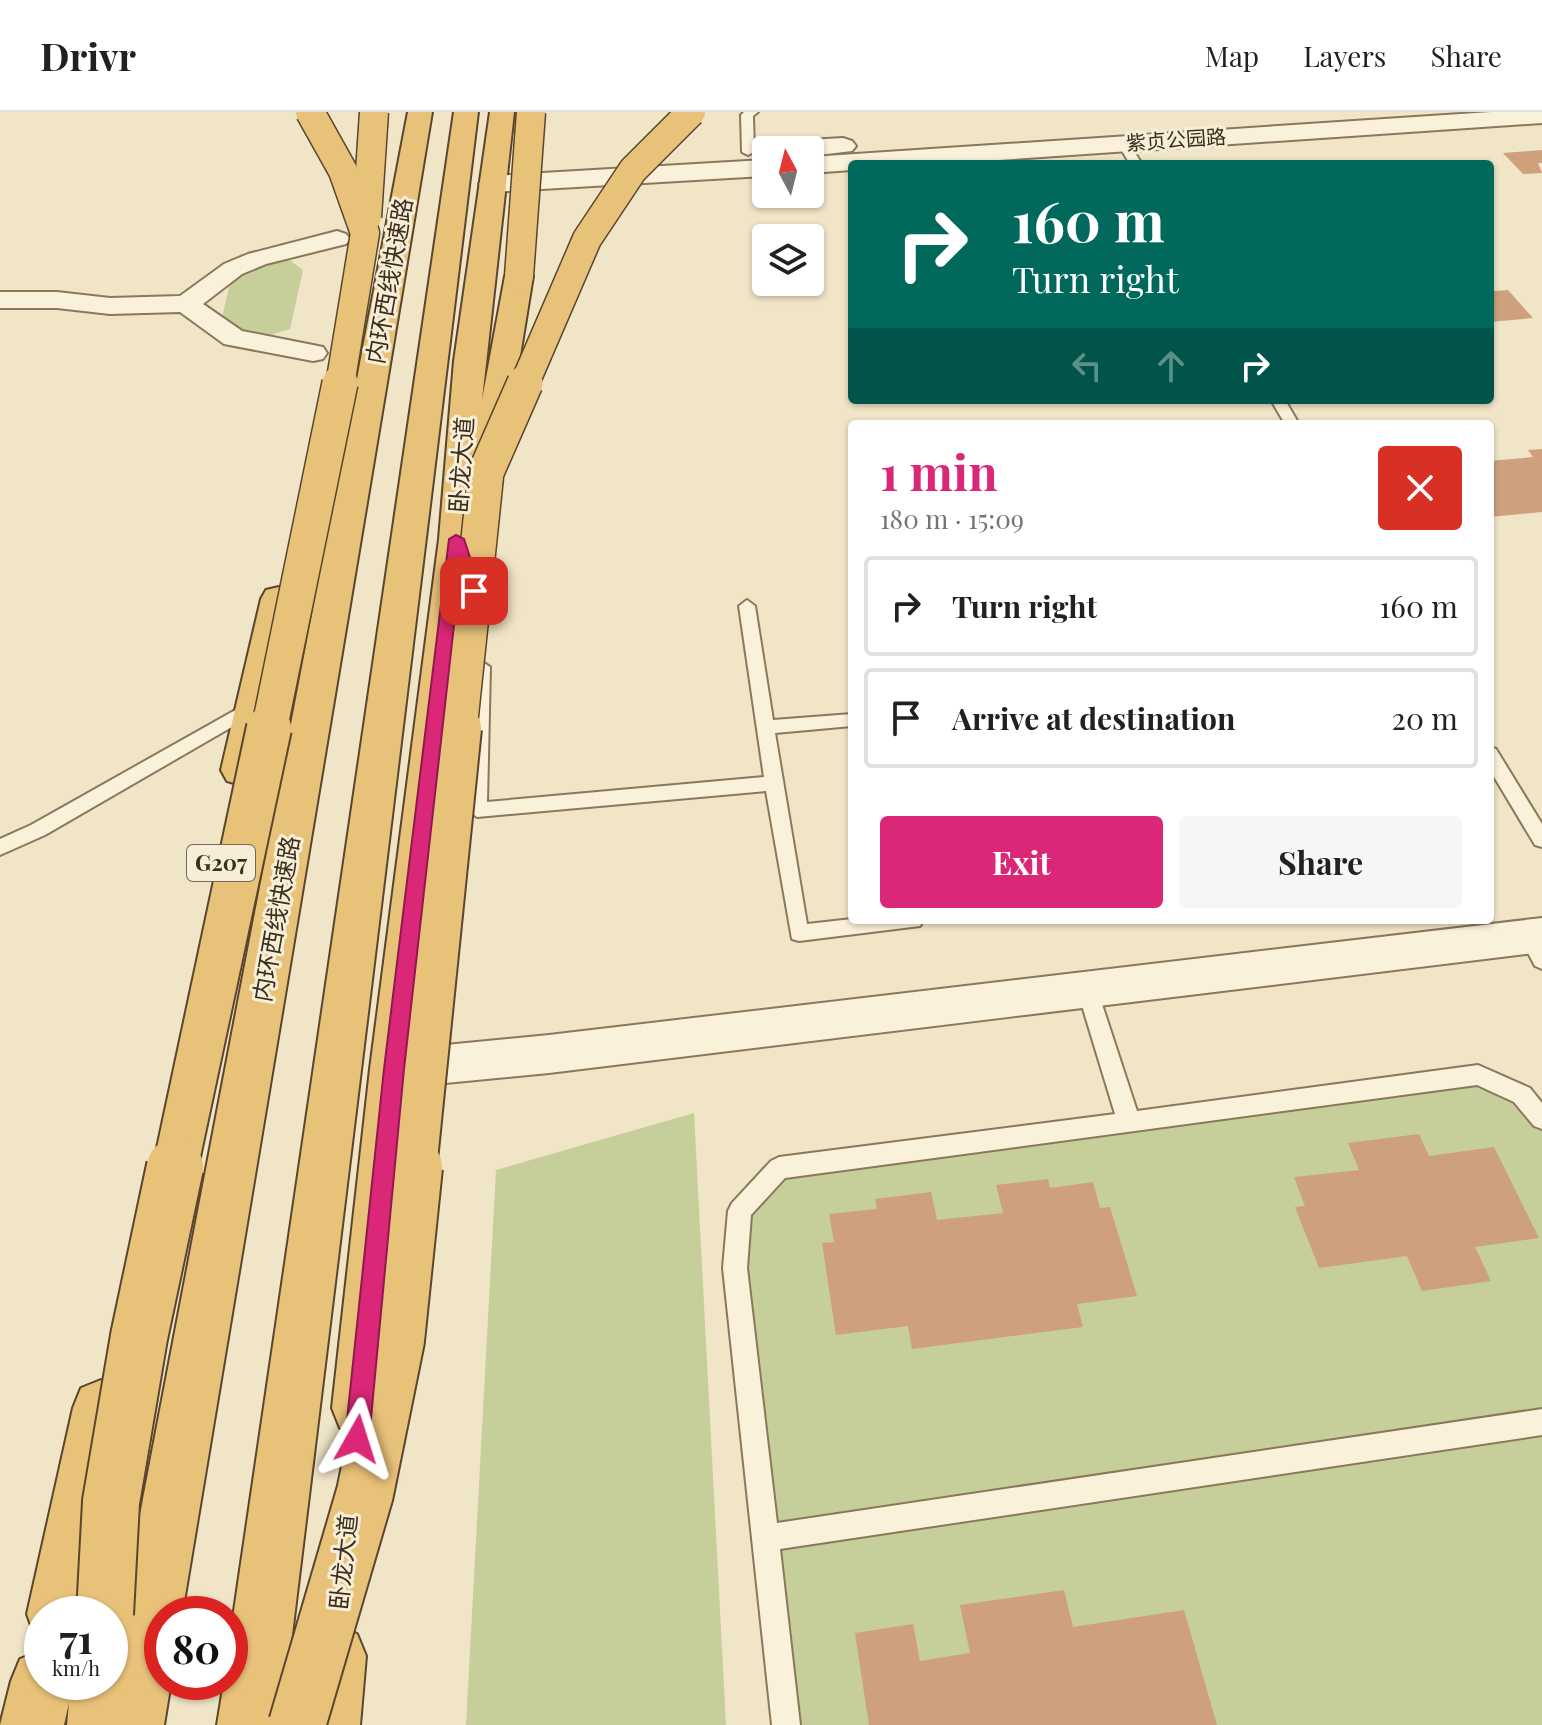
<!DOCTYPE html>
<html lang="en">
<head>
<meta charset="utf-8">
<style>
	body { margin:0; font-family:"Playfair Display","Noto Sans SC",serif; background:#f6f6f6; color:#202124; height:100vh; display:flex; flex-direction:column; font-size:30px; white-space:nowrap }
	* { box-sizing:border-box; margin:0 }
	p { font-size:26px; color:#757577 }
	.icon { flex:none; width:44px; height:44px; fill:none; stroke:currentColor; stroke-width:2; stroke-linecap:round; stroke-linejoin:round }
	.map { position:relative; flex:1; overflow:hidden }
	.details { position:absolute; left:848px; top:308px; width:646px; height:504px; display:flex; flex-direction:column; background:#fff; border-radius:8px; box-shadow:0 2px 6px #0004 }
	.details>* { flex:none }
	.guide { position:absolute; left:848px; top:48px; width:646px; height:244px; border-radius:8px; box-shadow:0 2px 6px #0004; background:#00695c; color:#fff; overflow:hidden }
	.needle { width:52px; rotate:353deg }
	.buttons { position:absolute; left:752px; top:24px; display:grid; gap:16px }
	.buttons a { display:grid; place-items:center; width:72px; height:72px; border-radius:8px; background:#fff; box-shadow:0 2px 6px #0004; font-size:40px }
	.speed { position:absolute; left:24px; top:1484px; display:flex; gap:16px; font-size:40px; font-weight:700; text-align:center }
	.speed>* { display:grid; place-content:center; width:104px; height:104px; border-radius:50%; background:#fff; box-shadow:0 2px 6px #0004; line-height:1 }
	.speed small { font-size:20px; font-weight:400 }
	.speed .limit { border:12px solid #d22; background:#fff; color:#111 }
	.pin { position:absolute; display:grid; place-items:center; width:68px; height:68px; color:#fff; margin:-34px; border-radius:16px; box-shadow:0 4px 12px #0006 }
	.me { position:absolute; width:88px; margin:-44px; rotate:6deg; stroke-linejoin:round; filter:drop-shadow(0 0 6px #0008) }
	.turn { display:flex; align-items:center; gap:28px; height:168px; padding:0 32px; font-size:36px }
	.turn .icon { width:104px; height:104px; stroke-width:2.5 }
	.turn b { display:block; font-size:56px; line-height:68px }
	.lanes { display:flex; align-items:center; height:76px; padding:0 32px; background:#0003; justify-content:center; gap:40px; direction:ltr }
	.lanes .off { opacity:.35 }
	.round { display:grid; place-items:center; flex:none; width:84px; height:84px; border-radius:8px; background:#f6f6f6 }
	.head { display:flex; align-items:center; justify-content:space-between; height:136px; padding:0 32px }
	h1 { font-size:48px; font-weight:700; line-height:60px; color:#db2777 }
	.action { display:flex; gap:16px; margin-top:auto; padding:16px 32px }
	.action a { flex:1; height:92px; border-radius:8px; background:#db2777; color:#fff; font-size:32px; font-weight:700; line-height:92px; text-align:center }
	.action a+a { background:#f6f6f6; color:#202124 }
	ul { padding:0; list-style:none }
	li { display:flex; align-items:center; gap:24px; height:100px; margin:0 16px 12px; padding:0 16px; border:4px solid #e0e0e0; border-radius:8px }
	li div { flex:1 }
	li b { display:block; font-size:30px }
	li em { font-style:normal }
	header { display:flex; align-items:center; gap:48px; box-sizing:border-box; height:112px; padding:0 40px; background:#fff; border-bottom:2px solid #e0e0e0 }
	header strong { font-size:38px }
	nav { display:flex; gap:44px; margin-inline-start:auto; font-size:28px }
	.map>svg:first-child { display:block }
	.green { fill:#c6ce9a }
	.building { fill:#cea17c }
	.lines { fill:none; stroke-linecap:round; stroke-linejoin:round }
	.service-casing { stroke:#8c775b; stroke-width:4 }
	.minor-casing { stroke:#8c775b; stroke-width:4 }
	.tertiary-casing { stroke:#8c775b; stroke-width:4 }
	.trunk-casing { stroke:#5a452f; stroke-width:4 }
	.service { fill:#faf1da; fill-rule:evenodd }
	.minor { fill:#faf1da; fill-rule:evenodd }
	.tertiary { fill:#faf1da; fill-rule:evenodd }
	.trunk { fill:#e9c27a; fill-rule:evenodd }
	.trunk-bridge-far3-casing { stroke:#5a452f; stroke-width:31; stroke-linecap:butt }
	.trunk-bridge-far2-casing { stroke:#5a452f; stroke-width:38; stroke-linecap:butt }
	.trunk-bridge-far1-casing { stroke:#5a452f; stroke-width:48; stroke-linecap:butt }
	.trunk-bridge-casing { stroke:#5a452f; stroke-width:60; stroke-linecap:butt }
	.trunk-bridge-far3 { stroke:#e9c27a; stroke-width:28 }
	.trunk-bridge-far2 { stroke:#e9c27a; stroke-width:35 }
	.trunk-bridge-far1 { stroke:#e9c27a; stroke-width:44 }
	.trunk-bridge { stroke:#e9c27a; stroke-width:56 }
	.route { fill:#db2777; stroke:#8e194d; stroke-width:2 }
	.labels { text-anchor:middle; stroke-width:6; stroke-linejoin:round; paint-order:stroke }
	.far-street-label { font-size:20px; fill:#3c2e1f; stroke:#f7eed7 }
	.shield { fill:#f7eed7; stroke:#746856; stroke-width:2 }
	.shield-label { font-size:22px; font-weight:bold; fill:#3c2e1f }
	.street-label { font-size:24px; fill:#3c2e1f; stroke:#f7eed7 }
</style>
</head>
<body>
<header>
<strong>Drivr</strong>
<nav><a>Map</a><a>Layers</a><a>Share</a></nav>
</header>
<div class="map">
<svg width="1542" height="1613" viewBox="0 0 1542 1613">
	<rect width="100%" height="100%" fill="#f0e5c7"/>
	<g class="green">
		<path d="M283,143L303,158L290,217L260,226L220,215L233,157Z"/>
		<path d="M1478,963L1542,1007V1613H786L740,1099L779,1056Z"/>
		<path d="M694,1001L726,1613H466L496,1058Z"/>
	</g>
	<g class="building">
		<path d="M1542,38V51H1538L1542,61L1523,62L1503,41Z"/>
		<path d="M1490,174L1494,179L1508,178L1533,206L1490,210Z"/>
		<path d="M1542,337V400L1490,405V349L1533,345L1528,338Z"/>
		<path d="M1419,1022L1429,1044L1494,1035L1539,1126L1475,1135L1491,1169L1422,1179L1407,1144L1319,1156L1295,1095L1305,1094L1294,1065L1359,1058L1348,1031Z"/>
		<path d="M1048,1067L1050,1076L1093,1070L1100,1096L1110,1095L1137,1184L1077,1192L1083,1215L912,1237L908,1214L836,1223L822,1131L834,1130L829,1102L877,1097L875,1087L931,1080L937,1108L1003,1101L996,1073Z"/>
		<path d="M1064,1478L1073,1515L1184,1498L1217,1613H869L855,1521L913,1512L920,1549L970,1541L960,1493Z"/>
	</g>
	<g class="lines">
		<defs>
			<g id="service">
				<path d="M744,0H758L753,4L754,40L748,43L742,40L741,3Z"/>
				<path d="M1124,29L1128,30L1142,52H1130L1118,32Z"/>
				<path d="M1271,288H1285L1299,312H1285Z"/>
				<path d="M747,488L755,494L773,608L852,602V614L775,621L807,812L852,807L923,808L920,814L799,829L792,827L766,679L477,705L468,698L472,555L481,549L490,555L487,690L764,665L739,494Z"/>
				<path d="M255,587L264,593L261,598L45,723L0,743V727L31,713Z"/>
				<path d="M1490,635L1496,637L1542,712V735L1535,733L1490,658Z"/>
				<path d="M1529,816L1536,818L1542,829V857L1535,854L1519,824L1522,818Z"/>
				<path d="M1087,868L1094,871L1097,877L1137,999L1478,953L1530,976L1542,991V1017L1534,1014L1514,990L1477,973L785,1066L751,1103L747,1156L777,1411L1542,1297V1323L780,1437L800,1613H772L723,1156L728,1099L732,1091L771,1049L779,1045L1115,1002L1077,877L1080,871Z"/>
			</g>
			<g id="minor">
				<path d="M337,119L346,122L350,127L346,132L266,152L242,162L203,192L242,219L323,235L327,241L323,247L313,249L224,232L180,200L110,202L57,196H0V180H57L110,186L180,184L224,152L248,142Z"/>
				<path d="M1542,806V840L549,961L394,976L379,971L372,957L379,943L394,938L549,923Z"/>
			</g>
			<g id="tertiary">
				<path d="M1491,0H1542V11L939,52H852V58L810,61V45Z"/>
				<path d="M843,26L852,29L856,34L852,39L810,44V38H766V44L761,38L765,33L774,30Z"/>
				<path d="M766,48V64L492,80L483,78L479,72L483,66L492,64Z"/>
			</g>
			<g id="trunk">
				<path d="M408,0H432L182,1502H162V1570H171L164,1613H67L69,1591L64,1613H0L11,1569L20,1547L42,1538V1570H110V1542L113,1544Z"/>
				<path d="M454,0H478L281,1613H217L224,1570H230V1526Z"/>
				<path d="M490,0H514L482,288L505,164L509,158L519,155L529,158L533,164L503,349L499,356L487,359L478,357L473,427L418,957L388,1296L380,1316L360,1324L340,1316L332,1296L370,957L439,427L454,249Z"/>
				<path d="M279,475L292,478L297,487L261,658L255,669L241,673L227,669L221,658L261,487L266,478Z"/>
				<path d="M101,1268L121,1276L129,1296L87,1502H42V1526L35,1524L27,1502L73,1296L81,1276Z"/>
				<path d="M335,1513L357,1522L366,1544L360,1613H296L304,1544L313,1522Z"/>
			</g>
		</defs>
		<use href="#service" class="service-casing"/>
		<use href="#minor" class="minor-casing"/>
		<use href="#tertiary" class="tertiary-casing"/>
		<use href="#trunk" class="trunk-casing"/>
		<use href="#service" class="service"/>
		<use href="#minor" class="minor"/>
		<use href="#tertiary" class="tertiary"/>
		<use href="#trunk" class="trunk"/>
		<defs>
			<g id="trunk-bridge-far3">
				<path d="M310,0L343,59L365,121L340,273"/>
				<path d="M367,105L374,0"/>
				<path d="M519,164L531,0"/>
				<path d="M524,273L587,127L633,58L691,0"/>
			</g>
			<g id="trunk-bridge-far2">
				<path d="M269,618L340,271"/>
				<path d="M459,618L486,360L525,271"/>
			</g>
			<g id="trunk-bridge-far1">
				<path d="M175,1057L269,616"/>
				<path d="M414,1057L459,616"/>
			</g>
			<g id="trunk-bridge">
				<path d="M105,1502L111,1390L139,1225L175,1055"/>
				<path d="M297,1613L365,1381L396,1228L414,1055"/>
			</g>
		</defs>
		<use href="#trunk-bridge-far3" class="trunk-bridge-far3-casing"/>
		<use href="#trunk-bridge-far2" class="trunk-bridge-far2-casing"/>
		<use href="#trunk-bridge-far1" class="trunk-bridge-far1-casing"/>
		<use href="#trunk-bridge" class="trunk-bridge-casing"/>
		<use href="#trunk-bridge-far3" class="trunk-bridge-far3"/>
		<use href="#trunk-bridge-far2" class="trunk-bridge-far2"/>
		<use href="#trunk-bridge-far1" class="trunk-bridge-far1"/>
		<use href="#trunk-bridge" class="trunk-bridge"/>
	</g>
	<path class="route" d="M456,423L464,427L481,479L474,484L469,482L460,460L404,957L369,1327L365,1335L357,1339L349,1335L345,1327L384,957L449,427Z"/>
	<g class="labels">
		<g class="far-street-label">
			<text transform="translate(1176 28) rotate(-4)" y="7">紫贞公园路</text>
		</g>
		<rect class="shield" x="187" y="733" width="68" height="36" rx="6"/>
		<g class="shield-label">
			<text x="221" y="759">G207</text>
		</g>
		<g class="street-label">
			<text transform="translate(390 169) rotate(-80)" y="8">内环西线快速路</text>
			<text transform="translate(462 353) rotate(-86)" y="8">卧龙大道</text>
			<text transform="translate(277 807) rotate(-80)" y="8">内环西线快速路</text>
			<text transform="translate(344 1450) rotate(-84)" y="8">卧龙大道</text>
		</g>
	</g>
</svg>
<div class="buttons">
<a><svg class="needle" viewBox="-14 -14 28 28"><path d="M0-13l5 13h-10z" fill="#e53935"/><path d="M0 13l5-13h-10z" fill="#757577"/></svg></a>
<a><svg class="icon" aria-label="layers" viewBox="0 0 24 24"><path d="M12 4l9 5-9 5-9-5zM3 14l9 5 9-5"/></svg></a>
</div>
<div class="speed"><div>71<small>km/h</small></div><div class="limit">80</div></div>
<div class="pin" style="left:474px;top:479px;background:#d93025"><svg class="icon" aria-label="arrive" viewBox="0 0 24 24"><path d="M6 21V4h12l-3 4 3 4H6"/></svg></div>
<svg class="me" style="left:357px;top:1327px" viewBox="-20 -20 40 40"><path d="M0-17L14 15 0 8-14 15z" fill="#db2777" stroke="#fff" stroke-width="4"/></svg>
<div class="guide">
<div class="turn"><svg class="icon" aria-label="right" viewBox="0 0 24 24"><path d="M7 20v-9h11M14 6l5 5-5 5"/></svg><div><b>160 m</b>Turn right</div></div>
<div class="lanes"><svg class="icon off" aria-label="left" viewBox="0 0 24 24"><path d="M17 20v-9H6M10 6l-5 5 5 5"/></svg><svg class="icon off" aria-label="ahead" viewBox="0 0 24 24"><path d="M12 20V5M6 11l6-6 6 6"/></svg><svg class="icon" aria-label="right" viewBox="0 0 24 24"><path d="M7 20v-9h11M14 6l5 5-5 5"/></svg></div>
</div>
<section class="details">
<div class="head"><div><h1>1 min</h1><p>180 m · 15:09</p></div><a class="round" style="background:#d93025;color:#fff"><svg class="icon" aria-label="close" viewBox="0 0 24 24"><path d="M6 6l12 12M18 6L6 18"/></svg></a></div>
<ul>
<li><svg class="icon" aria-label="right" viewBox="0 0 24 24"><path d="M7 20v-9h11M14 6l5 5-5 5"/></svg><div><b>Turn right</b></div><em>160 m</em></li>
<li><svg class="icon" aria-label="arrive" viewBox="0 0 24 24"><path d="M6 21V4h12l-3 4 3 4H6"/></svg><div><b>Arrive at destination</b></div><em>20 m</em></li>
</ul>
<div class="action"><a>Exit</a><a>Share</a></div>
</section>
</div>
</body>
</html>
